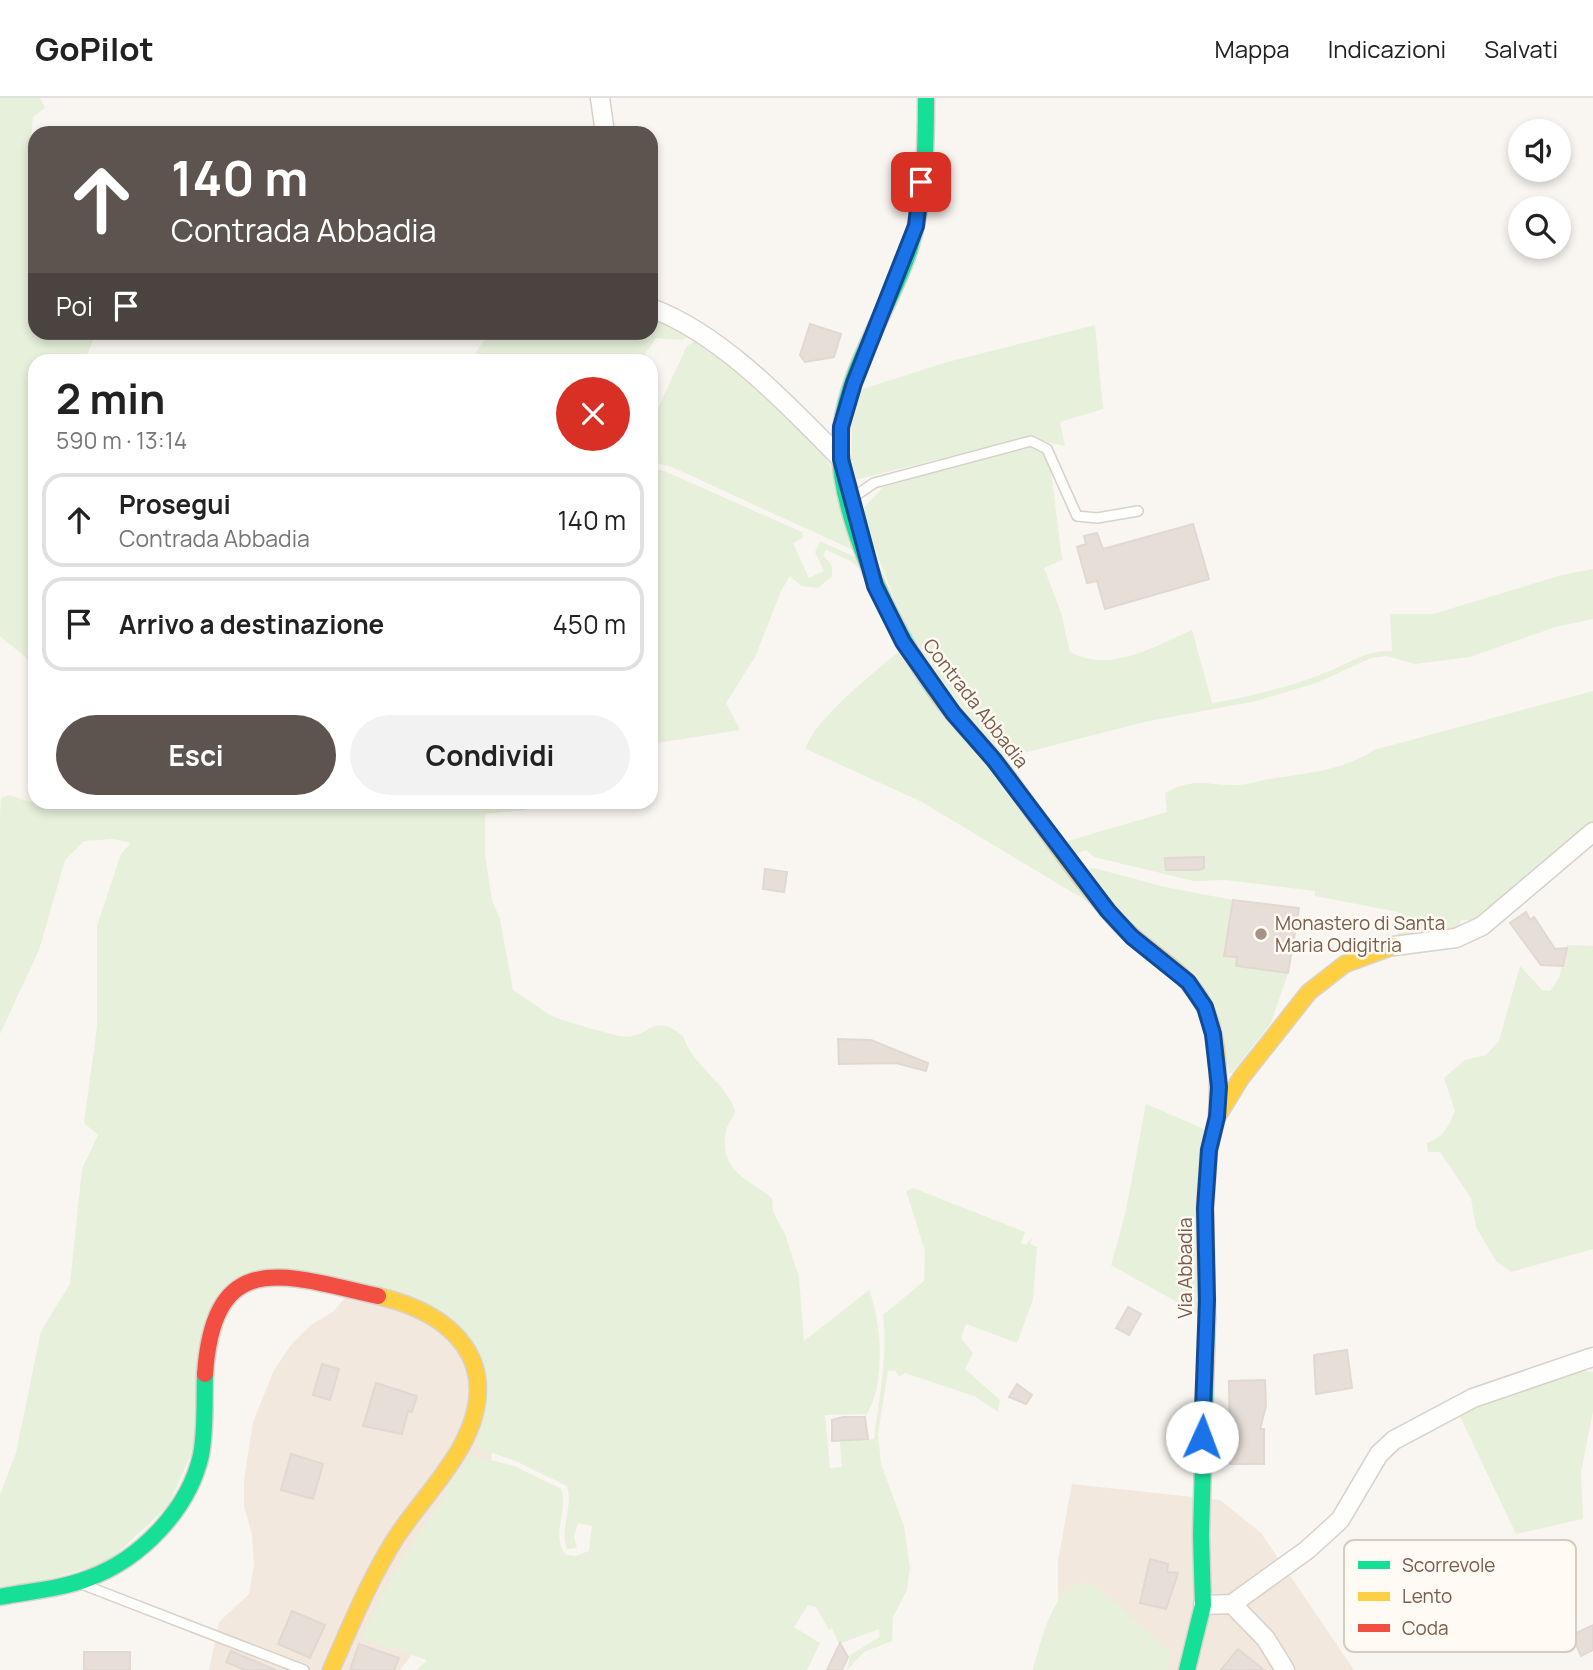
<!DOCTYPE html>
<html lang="it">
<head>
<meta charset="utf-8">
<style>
	body { margin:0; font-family:Manrope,sans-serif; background:#f2f2f2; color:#222; height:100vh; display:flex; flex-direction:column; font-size:26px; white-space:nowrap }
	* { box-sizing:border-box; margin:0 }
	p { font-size:23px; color:#767676 }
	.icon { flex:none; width:38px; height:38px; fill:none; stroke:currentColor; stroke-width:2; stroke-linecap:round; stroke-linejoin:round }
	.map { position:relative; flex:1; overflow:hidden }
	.drawer { position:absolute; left:28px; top:256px; width:630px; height:455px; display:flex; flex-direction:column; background:#fff; border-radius:21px; box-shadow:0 4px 10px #0003 }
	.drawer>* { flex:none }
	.banner { position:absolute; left:28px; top:28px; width:630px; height:214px; border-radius:21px; box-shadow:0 4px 10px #0003; background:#5d544f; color:#fff; overflow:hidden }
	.tools { position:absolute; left:1508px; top:21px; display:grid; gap:14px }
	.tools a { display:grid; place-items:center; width:63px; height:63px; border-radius:50%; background:#fff; box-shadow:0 4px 10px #0003; font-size:35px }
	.pin { position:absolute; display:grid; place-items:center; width:60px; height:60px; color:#fff; margin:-30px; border-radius:14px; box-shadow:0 4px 10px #0006 }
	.me { position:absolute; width:77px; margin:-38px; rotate:2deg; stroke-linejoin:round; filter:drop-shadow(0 0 5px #0008) }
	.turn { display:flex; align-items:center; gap:24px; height:147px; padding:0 28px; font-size:32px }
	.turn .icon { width:91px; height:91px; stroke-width:2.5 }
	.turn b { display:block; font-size:49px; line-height:60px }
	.then { display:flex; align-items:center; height:66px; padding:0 28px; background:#0003; gap:14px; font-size:26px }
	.round { display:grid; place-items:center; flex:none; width:74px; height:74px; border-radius:37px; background:#f2f2f2 }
	.headline { display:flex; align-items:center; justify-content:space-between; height:119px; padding:0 28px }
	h1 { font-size:42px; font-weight:700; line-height:52px }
	.button { display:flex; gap:14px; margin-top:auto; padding:14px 28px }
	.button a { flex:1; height:80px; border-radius:42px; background:#5d544f; color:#fff; font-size:28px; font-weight:700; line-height:80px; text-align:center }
	.button a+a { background:#f2f2f2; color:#222 }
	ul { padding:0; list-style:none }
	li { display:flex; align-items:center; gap:21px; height:94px; margin:0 14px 10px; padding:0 14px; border:4px solid #e0e0e0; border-radius:21px }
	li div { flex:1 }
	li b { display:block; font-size:26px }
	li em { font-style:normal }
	header { display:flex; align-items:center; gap:42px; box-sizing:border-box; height:98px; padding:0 35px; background:#fff; border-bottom:2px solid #e0e0e0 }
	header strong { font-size:33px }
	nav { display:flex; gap:38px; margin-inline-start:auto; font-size:24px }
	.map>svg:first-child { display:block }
	.residential { fill:#f2e8de }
	.green { fill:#e7f0db }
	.building { fill:#e6ded7; stroke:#e2d8d2; stroke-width:2 }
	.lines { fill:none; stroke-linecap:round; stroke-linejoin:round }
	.lane-casing { stroke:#d7d1cb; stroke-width:12 }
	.street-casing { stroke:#d7d1cb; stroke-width:21 }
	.fast-casing { stroke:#d9d2cb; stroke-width:19 }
	.slow-casing { stroke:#d9d2cb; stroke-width:19 }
	.jam-casing { stroke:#d9d2cb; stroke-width:19 }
	.lane { stroke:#fefefd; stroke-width:9 }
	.street { stroke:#fefefd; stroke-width:18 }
	.fast { stroke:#16e098; stroke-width:16 }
	.slow { stroke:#ffcf43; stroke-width:16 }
	.jam { stroke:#f24e42; stroke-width:16 }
	.route-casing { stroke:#114b97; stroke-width:18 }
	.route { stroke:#1a73e8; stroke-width:12 }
	.poi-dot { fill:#a69286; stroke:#fffaf3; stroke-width:2.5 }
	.labels { text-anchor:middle; stroke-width:5; stroke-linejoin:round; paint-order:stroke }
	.street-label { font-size:19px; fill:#7a5c4d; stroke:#fffaf3 }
	.poi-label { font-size:19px; fill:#7a5c4d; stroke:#fffaf3; text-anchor:start }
	.key { fill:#fffaf3; stroke:#d7cbc1; stroke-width:2 }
	.key-label { font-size:19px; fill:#7a5c4d }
</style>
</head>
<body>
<header>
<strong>GoPilot</strong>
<nav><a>Mappa</a><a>Indicazioni</a><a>Salvati</a></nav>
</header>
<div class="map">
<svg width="1593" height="1572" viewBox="0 0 1593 1572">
	<rect width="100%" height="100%" fill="#f9f5f0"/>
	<g class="residential">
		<path d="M371,1168L493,1256L491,1386L467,1485L400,1572H209L219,1524L249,1496L254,1466L252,1436L244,1409V1381L253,1324L274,1272L291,1247L311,1227L334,1213Z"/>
		<path d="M1072,1386L1220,1402L1261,1435L1354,1572H1046L1058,1519V1462Z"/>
	</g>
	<g class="green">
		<path d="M0,0H40L45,10L33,19L30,48L31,52L35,53V234L96,235L85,262H35V567L0,538Z"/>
		<path d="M651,216L688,239L682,242L656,240L641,262H471L489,235L651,234Z"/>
		<path d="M1095,227L1103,311L1060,324L1065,348L1027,339L851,383L852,305L863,291L947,264Z"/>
		<path d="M695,243C742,278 811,324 835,378C845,399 847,428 853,452L672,369L651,364V325L687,248Z"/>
		<path d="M1027,348L1049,358L1062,462L1044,470L1061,515L1070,554C1110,576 1155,548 1192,532L1212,605C1250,599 1289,589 1325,575C1348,566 1366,552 1392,553L1390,516H1433L1562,477L1593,471V521L1555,529L1470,559L1415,566L1387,558L1371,560L1316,585L1256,603L1149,623L995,662L915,552L860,414L883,389Z"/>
		<path d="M651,370L664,373L802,434L803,440L793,445L809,480L824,473L815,454L820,443L855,459L858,470L851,463L826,452L823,457L832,468V478L818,490L801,488L790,478L781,493L755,559L726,605L740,632L651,646Z"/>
		<path d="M901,552L1095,808L922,704L806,651C810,626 878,570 901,552Z"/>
		<path d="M1593,593V731L1478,827L1471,822H1461L1458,832L1403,841L1398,837V814L1315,798V793L1226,782L1194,783L1094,759L1086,752L1073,757L1061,745L1167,714L1165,695C1197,678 1206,688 1238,687C1249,687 1260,682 1270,681C1307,675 1342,673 1374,652Z"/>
		<path d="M8,697L38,706L47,704H526V712L485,716V757L492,802L500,821L513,892C525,900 537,908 548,916C554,921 610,936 620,938C650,943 650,912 683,938C692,967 724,983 735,1012C734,1020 728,1025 726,1032C719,1073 746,1080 772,1100L773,1114L785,1136L799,1179L804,1243L869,1192C882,1225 886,1289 865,1319V1316L825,1317L830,1370L842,1369L840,1343L874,1341C879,1299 888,1259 883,1217L924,1183L925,1153L906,1093L913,1090L1025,1134L1021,1145L1026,1147L1033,1139L1030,1146L1037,1149L1033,1201L1017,1245L966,1226L961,1240L973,1255L965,1271L1000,1302L998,1314L974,1298L905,1275L899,1279L895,1272L888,1273L878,1336L881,1366L904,1428L910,1470L907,1492L893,1519L892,1543L864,1554L847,1572L850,1557L880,1539L879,1531L839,1546L832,1530L829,1532L816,1509L808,1507L794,1529L820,1545L807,1572H417L427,1562L361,1540L391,1479L447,1394L445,1392L471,1357L514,1368L561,1391C569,1412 550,1438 566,1457L576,1458L589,1453L592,1428L578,1425L574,1438L577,1450L567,1451C559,1430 574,1409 567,1388L518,1364L475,1349L485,1319L463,1248L374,1197L235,1183L191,1356L168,1408L108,1464L0,1496V1397L16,1355L41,1233L70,1186L82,1071L98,1037L84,1025L97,929V828L121,756L131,745L113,741L84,743L65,762L39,852L0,936V718L1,700Z"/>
		<path d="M1094,770L1165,789L1233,802L1225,858L1237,859L1236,867L1288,875L1271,925L1232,975H1229L1223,944L1120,816L1088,771Z"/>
		<path d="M1567,847L1593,848V1151L1511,1174L1496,1163L1476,1129L1471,1100L1440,1054H1428L1427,1045C1445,1039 1448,1028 1455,1013L1444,980L1465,962L1486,957L1499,943L1520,868L1542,892L1550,893L1559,880Z"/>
		<path d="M1146,1006L1204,1031L1200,1217L1111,1167L1125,1117Z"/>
		<path d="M1578,1272L1593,1274V1313L1581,1374L1583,1421L1516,1436L1458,1314Z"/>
		<path d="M1087,1484C1098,1487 1158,1544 1171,1556L1167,1572H1033C1041,1545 1052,1487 1087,1484Z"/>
	</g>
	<g class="building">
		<path d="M810,226L841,236L834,259L805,264L800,257Z"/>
		<path d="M1193,426L1209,481L1105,511L1097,483L1087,485L1077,449L1086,446L1084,438L1097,435L1103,451Z"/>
		<path d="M1204,759V770L1199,772H1166L1165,760Z"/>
		<path d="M765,771L787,774L784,794L763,791Z"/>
		<path d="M1233,802L1299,810L1288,875L1236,868L1237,859L1224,858Z"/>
		<path d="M1526,814L1530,822L1534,819L1555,851L1567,850L1563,868L1541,867L1510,825Z"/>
		<path d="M838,941L871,942L928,965L926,973L896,965L839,966Z"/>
		<path d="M1128,1209L1141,1216L1129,1237L1116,1230Z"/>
		<path d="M1347,1252L1352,1290L1316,1296L1314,1257Z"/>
		<path d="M322,1266L339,1271L330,1302L313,1297Z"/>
		<path d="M1265,1282L1266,1308L1260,1331H1264V1366H1230L1229,1283Z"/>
		<path d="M376,1285L417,1298L412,1314L408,1313L402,1336L363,1328Z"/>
		<path d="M1017,1286L1032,1297L1026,1306L1009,1299Z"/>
		<path d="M843,1319H865L868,1341L832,1343V1322Z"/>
		<path d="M291,1356L323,1366L313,1401L281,1392Z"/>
		<path d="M1150,1461L1168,1466L1167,1474L1178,1475L1166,1511L1140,1505Z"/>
		<path d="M292,1513L325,1527L310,1560L278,1546Z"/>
		<path d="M1593,1527V1552L1581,1558L1572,1537Z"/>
		<path d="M840,1545L848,1559L842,1572H827Z"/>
		<path d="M359,1546L399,1560L394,1572H350Z"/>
		<path d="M1238,1551L1264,1572H1221Z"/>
		<path d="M231,1553L276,1572H245L226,1564Z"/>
		<rect x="84" y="1554" width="46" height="18"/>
	</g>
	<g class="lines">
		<defs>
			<g id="lane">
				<path d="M852,400L874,385L1031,343L1047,351L1077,418L1097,420L1138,413"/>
				<path d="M84,1487L304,1572"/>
			</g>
			<g id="street">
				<path d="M600,0L605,35"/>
				<path d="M651,210C722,236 789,308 841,361"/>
				<path d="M1394,848L1456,840L1482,828L1593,734"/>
				<path d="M1232,1506L1266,1541L1285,1572"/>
				<path d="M1203,1507L1232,1506L1307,1452L1340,1422L1379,1356L1394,1342L1473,1300L1593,1259"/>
			</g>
			<g id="fast">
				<path d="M926,0C926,52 925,103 909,153C889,212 849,268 841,331C831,405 892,532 935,592"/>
				<path d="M0,1499C30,1493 61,1491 89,1480C141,1461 189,1411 201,1357C206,1331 204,1303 205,1276"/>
				<path d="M1187,1572L1203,1507L1201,1437L1207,1220"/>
			</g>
			<g id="slow">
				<path d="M935,592C955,621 982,645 1004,674C1041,724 1075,777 1117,823C1144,854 1186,870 1204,908C1220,942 1219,983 1217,1019"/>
				<path d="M1207,1220L1205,1110L1209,1052L1217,1019L1241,980L1309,894L1345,866L1394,848"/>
				<path d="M331,1572C351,1527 370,1480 397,1438C418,1407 444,1380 462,1347C505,1266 455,1216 378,1198"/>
			</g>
			<path id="jam" d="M205,1276C214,1148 284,1177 378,1198"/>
		</defs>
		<use href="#lane" class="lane-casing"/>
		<use href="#street" class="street-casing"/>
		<use href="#fast" class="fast-casing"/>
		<use href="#slow" class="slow-casing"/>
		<use href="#jam" class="jam-casing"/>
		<use href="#lane" class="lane"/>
		<use href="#street" class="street"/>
		<use href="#fast" class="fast"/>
		<use href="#slow" class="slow"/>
		<use href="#jam" class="jam"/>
	</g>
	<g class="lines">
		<defs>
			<path id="route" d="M921,84L916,128L854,285L841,329V361L875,488L903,544L953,615L994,662L1108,813L1132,839L1188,884L1205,909L1213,936L1219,989L1217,1019L1209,1052L1205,1110L1207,1202L1202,1339"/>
		</defs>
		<use href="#route" class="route-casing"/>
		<use href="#route" class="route"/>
	</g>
	<circle class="poi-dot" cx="1261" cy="836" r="7"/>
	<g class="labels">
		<g class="street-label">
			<text transform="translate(976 605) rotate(52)" y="7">Contrada Abbadia</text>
			<text transform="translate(1185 1170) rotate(-90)" y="7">Via Abbadia</text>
		</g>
		<g class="poi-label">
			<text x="1275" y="832">Monastero di Santa<tspan x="1275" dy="22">Maria Odigitria</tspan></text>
		</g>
	</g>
	<rect x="1344" y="1442" width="232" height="112" rx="10" class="key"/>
	<rect x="1358" y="1463" width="32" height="8" fill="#16e098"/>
	<rect x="1358" y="1494" width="32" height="9" fill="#ffcf43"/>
	<rect x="1358" y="1526" width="32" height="8" fill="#f24e42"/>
	<g class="key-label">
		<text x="1402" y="1474">Scorrevole</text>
		<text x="1402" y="1505">Lento</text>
		<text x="1402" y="1537">Coda</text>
	</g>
</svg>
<div class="tools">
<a><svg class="icon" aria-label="sound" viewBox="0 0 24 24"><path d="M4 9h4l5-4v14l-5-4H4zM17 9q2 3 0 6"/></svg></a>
<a><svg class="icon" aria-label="search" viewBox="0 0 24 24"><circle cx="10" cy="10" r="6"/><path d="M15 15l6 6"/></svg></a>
</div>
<div class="pin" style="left:921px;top:84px;background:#d93025"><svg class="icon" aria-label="arrive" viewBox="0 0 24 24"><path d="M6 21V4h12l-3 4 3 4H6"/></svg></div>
<svg class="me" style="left:1202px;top:1339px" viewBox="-20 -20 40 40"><circle r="19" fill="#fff"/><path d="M0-13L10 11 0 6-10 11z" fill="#1a73e8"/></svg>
<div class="banner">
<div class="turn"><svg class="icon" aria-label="ahead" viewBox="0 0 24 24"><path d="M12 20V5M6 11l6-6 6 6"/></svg><div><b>140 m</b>Contrada Abbadia</div></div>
<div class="then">Poi<svg class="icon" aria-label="arrive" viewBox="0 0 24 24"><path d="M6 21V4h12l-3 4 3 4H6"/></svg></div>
</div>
<section class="drawer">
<div class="headline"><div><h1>2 min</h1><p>590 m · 13:14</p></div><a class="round" style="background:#d93025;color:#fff"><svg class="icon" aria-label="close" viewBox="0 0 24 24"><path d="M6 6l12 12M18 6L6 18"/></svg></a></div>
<ul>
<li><svg class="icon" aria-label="ahead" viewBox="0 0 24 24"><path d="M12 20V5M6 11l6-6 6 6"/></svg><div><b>Prosegui</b><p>Contrada Abbadia</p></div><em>140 m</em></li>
<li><svg class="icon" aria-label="arrive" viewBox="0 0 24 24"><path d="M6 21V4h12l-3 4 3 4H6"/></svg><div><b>Arrivo a destinazione</b></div><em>450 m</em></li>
</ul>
<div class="button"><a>Esci</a><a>Condividi</a></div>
</section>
</div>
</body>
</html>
